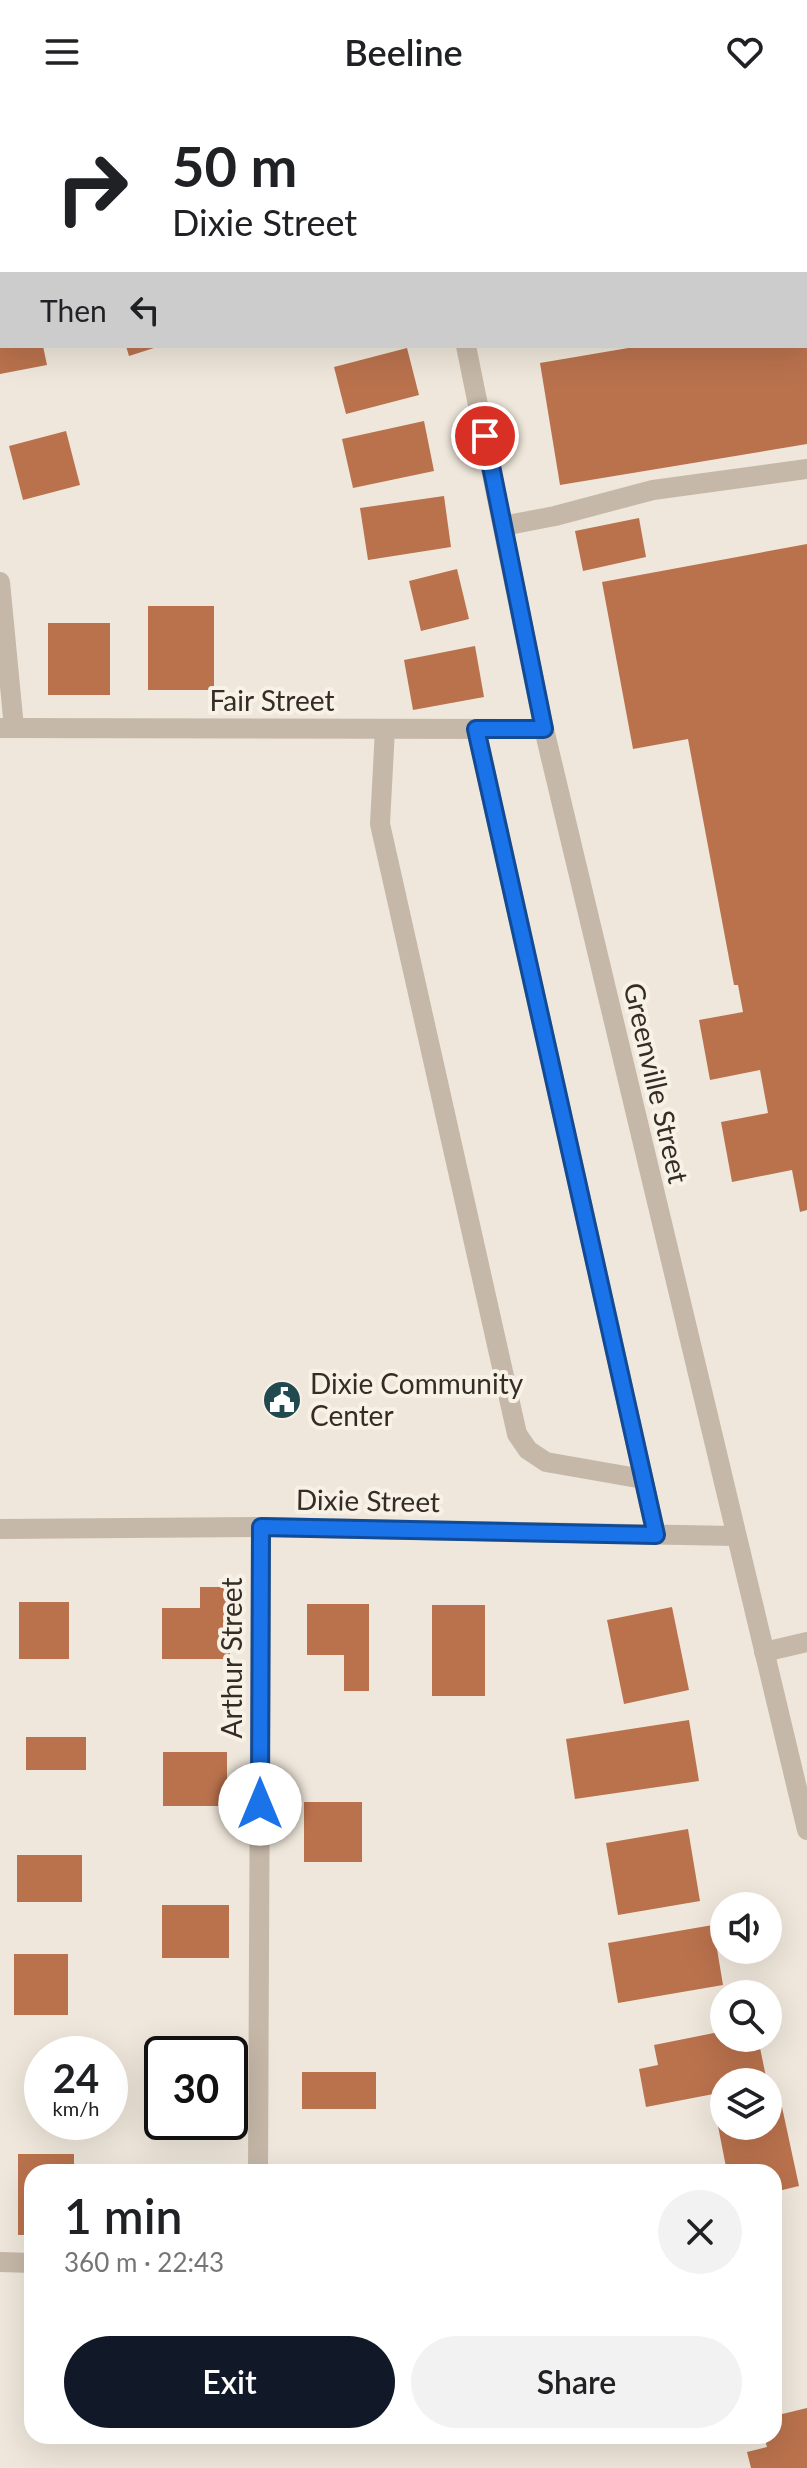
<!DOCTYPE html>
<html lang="en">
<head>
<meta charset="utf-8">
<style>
	body { margin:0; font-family:Lato,sans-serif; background:#f2f2f2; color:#202124; height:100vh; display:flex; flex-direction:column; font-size:30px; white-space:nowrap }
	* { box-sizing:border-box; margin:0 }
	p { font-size:26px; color:#757577 }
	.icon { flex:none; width:44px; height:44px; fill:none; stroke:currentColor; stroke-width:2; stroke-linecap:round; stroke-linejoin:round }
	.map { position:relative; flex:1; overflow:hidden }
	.sheet { position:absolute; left:24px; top:2060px; width:758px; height:280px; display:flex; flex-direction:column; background:#fff; border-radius:24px; box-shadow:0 8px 32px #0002 }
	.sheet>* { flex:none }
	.hud { position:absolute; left:0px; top:0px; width:808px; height:244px; box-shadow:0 8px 32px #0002; background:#fff; color:#202124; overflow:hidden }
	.buttons { position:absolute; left:710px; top:1788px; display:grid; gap:16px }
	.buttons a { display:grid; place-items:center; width:72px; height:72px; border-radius:50%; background:#fff; box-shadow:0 8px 32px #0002; font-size:40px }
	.speed { position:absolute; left:24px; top:1932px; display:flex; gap:16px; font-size:40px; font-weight:700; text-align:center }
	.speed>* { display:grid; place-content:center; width:104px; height:104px; border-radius:50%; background:#fff; box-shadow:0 8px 32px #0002; line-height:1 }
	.speed small { font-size:20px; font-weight:400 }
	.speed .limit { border:4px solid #111; border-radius:12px; background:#fff; color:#111 }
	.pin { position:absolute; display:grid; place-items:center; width:68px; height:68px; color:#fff; margin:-34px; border:4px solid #fff; border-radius:50%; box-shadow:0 2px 8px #0007 }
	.me { position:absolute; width:88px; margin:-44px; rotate:0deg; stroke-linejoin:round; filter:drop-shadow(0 0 6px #0008) }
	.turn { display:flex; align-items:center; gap:28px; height:168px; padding:0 40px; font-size:36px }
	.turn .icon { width:104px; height:104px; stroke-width:2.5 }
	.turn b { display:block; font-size:56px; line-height:68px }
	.then { display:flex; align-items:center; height:76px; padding:0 40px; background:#0003; gap:16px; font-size:30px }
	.round { display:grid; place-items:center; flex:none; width:84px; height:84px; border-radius:42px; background:#f2f2f2 }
	.headline { display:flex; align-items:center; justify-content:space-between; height:136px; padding:0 40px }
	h1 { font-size:48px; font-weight:600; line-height:60px }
	.primary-button { display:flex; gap:16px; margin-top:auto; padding:16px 40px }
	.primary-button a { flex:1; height:92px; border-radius:48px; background:#111827; color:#fff; font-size:32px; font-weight:600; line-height:92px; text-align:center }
	.primary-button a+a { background:#f2f2f2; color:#202124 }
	header { display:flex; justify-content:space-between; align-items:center; height:104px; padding:0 40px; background:#fff; font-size:36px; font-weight:600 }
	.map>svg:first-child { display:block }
	.building { fill:#ba724d }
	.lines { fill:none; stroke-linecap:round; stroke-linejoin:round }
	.minor { stroke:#c6b8a8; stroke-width:20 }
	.route-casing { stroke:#114b97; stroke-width:20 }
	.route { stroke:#1a73e8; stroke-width:14 }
	.labels { text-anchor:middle; stroke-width:8; stroke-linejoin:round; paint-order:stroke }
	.street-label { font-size:28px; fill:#332c27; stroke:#f7f1e6 }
	.poi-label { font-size:28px; fill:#332c27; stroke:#f7f1e6; text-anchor:start }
</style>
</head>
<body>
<header><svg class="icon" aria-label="menu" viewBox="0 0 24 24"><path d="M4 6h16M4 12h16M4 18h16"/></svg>Beeline<svg class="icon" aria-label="heart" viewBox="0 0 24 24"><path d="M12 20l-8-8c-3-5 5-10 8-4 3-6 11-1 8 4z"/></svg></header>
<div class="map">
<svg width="807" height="2364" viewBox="0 0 807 2364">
	<rect width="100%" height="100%" fill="#efe7db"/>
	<g class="building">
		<path d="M0,242H43L47,261L0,270Z"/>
		<path d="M126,242H157V243L129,252Z"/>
		<path d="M640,242H807V340L560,381L540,259Z"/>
		<path d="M407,244L419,291L346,310L334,263Z"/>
		<path d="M424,317L434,367L353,384L342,335Z"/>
		<path d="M66,327L80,381L23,396L9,342Z"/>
		<path d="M444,392L451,443L368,456L360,404Z"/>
		<path d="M639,414L646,453L583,467L575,427Z"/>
		<path d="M807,440V1106L800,1108L792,1066L732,1078L721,1018L768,1009L760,966L710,976L699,916L743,908L738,881H734L688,635L633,645L602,478Z"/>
		<path d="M457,465L469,515L421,527L409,477Z"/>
		<rect x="148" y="502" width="66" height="84"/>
		<rect x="48" y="519" width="62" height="72"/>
		<path d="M475,542L484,593L413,606L404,556Z"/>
		<path d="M200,1483H230V1555H162V1504H200Z"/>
		<rect x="19" y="1498" width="50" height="57"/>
		<path d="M307,1500H369V1587H344V1551H307Z"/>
		<rect x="432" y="1501" width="53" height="91"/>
		<path d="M672,1503L689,1586L624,1600L607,1516Z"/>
		<path d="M689,1616L699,1677L575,1695L566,1635Z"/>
		<rect x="26" y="1633" width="60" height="33"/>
		<rect x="163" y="1648" width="64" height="54"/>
		<rect x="304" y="1698" width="58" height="60"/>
		<path d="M688,1725L700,1797L618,1811L606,1739Z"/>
		<rect x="17" y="1751" width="65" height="47"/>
		<rect x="162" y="1801" width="67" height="53"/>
		<path d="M713,1821L723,1881L618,1899L608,1839Z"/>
		<rect x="14" y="1850" width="54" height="61"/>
		<path d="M724,1927V1934H758L767,1978H724V1988L646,2003L639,1965L658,1961L654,1941Z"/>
		<rect x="161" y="1933" width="67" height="17"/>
		<rect x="302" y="1968" width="74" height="37"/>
		<path d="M782,2003L799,2082L774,2088V2068H727L717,2017L724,2016V2022H768V2006Z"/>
		<path d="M18,2050H74V2068H32V2131H18Z"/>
		<rect x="302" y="2063" width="62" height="5"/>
		<path d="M807,2304V2364H751L747,2348L767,2343L764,2332H774V2312Z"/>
	</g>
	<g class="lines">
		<g class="minor">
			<path d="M415,0V2"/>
			<path d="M0,140H2"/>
			<path d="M466,242L544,625L807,1726"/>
			<path d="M503,422L555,412L653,386L807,365"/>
			<path d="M0,478L14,624"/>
			<path d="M0,624L544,625"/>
			<path d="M385,625L380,720L517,1330L528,1346L546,1358L643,1375"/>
			<path d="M476,625L656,1431"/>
			<path d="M0,1425L261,1423L735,1432"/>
			<path d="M764,1548L807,1538"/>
			<path d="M258,2068L261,1423"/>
			<path d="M0,2158L32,2159"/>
		</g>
	</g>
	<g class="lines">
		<defs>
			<path id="route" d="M260,1700L261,1423L656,1431L476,625H544L485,332"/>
		</defs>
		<use href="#route" class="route-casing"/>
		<use href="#route" class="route"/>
	</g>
	<defs>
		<symbol id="civic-disc" viewBox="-11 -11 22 22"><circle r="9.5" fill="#214950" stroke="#f7f1e6"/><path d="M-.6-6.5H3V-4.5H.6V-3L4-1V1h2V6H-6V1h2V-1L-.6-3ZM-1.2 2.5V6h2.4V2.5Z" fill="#fff"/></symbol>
	</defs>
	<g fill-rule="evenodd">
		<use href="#civic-disc" x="260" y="1274" width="44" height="44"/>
	</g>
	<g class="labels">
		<g class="street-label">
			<text x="272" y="607">Fair Street</text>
			<text transform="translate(656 979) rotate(77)" y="10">Greenville Street</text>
			<text transform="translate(368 1397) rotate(1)" y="10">Dixie Street</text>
			<text transform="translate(232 1554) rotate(-90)" y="10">Arthur Street</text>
		</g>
		<g class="poi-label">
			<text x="310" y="1290">Dixie Community<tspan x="310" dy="32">Center</tspan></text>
		</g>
	</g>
</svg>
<div class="buttons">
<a><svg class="icon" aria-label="sound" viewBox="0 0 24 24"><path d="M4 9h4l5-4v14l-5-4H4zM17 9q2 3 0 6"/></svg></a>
<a><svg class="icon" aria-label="search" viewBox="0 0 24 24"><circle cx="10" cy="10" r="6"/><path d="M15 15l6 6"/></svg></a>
<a><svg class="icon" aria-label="layers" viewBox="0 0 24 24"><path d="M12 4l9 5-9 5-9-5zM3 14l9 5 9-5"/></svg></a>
</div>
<div class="speed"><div>24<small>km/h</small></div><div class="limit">30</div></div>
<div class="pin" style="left:485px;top:332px;background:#d93025"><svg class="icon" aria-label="arrive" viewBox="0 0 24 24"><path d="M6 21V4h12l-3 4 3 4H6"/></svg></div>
<svg class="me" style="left:260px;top:1700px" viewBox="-20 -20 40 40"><circle r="19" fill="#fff"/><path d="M0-13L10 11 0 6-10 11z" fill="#1a73e8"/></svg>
<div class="hud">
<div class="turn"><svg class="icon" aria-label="right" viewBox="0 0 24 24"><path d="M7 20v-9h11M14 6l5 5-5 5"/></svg><div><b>50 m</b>Dixie Street</div></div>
<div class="then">Then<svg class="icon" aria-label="left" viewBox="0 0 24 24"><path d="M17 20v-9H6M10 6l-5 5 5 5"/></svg></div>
</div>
<section class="sheet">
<div class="headline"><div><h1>1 min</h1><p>360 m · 22:43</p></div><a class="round"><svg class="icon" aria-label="close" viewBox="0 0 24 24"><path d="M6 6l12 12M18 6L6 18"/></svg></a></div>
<div class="primary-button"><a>Exit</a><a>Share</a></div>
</section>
</div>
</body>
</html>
